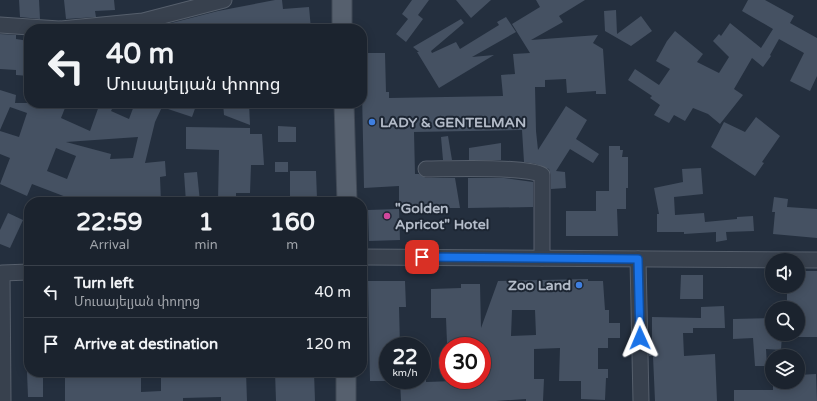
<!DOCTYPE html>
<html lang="en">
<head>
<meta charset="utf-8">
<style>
	body { margin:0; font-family:"Varela Round","Noto Sans Armenian",sans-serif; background:#282f3a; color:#f1f3f6; height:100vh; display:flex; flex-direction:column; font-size:15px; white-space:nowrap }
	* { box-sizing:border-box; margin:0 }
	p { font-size:13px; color:#a0a4aa }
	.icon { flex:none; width:22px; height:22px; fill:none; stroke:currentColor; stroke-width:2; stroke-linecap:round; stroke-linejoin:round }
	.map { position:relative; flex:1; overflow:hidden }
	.details { position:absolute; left:24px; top:197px; width:343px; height:180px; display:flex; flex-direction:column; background:#1b232e; border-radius:16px; box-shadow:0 2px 10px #0003,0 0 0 1px #39404a }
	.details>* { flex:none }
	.top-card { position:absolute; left:24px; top:24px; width:343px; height:84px; border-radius:16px; box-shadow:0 2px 10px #0003,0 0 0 1px #39404a; background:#1b232e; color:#f1f3f6; overflow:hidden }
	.fabs { position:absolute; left:765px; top:253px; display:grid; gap:8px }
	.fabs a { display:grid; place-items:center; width:40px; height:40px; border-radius:50%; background:#1b232e; box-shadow:0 2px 10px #0003,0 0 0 1px #39404a; font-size:20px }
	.speed { position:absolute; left:379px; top:337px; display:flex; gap:8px; font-size:20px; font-weight:700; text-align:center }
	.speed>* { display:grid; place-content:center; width:52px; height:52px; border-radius:50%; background:#1b232e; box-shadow:0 2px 10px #0003,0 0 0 1px #39404a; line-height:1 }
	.speed small { font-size:10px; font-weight:400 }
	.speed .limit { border:6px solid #d22; background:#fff; color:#111 }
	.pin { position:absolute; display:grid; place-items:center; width:34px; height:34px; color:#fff; margin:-17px; border-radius:8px; box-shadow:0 2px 6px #0006 }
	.me { position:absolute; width:44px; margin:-22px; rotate:359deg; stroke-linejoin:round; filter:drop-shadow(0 0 3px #0008) }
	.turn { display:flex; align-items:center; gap:14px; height:84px; padding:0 16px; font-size:18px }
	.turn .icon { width:52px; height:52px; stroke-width:2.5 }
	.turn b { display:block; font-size:28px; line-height:34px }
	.eta { display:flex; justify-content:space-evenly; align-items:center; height:68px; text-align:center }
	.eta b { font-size:24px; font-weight:700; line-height:28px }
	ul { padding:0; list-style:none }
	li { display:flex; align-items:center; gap:12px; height:52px; padding:0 16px; border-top:1px solid #39404a }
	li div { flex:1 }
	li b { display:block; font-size:15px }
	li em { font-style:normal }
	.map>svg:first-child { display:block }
	.building { fill:#455162; fill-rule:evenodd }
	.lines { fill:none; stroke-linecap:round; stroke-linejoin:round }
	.minor-casing { stroke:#565f6c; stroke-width:17 }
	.major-casing { stroke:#414a57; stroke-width:21 }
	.minor { stroke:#38414e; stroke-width:15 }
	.major { stroke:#56606e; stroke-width:19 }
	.route-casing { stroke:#114b97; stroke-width:10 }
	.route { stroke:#1a73e8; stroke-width:7 }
	.shop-dot { fill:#3f7fe0; stroke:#1d2633; stroke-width:1.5 }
	.hotel-dot { fill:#d1479c; stroke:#1d2633; stroke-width:1.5 }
	.labels { text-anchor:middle; stroke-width:4; stroke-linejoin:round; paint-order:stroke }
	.poi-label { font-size:14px; font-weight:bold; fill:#b4bcc9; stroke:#1d2633; text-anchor:start }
</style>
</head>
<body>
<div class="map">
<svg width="817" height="401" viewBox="0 0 817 401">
	<rect width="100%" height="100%" fill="#242f3e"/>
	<g class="building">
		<path d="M19,0H39L40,19L20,17Z"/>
		<path d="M64,0H114L115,10L95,11L96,17L66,19Z"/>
		<path d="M275,0H282L283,9L309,7L311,29H148L218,11Z"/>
		<path d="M412,0H429L418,15L423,19L406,42L396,34L408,19L402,14Z"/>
		<path d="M456,0H491L471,18Z"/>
		<path d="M536,0H585L559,16L563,22L531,40L598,35L593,43L603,49L606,94H596V91L567,93L566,79L545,80V87H535L536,131L538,150L566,106L587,120L576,139L599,154L593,163L570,149L556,171L565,172L566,188L551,189V175L549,169L536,164L524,162L522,130L414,132L415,174H419L426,178H455L460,208H399V186L364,188L362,92H366L365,53H385L386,92H389V98L503,96L501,75L515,74L513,54L530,53L512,24L540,7Z"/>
		<path d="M748,0H765L794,16L790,23L817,38V76L810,91L790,81L804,53L779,39L770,55L771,56L763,67L752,58L734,89L743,95L720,124L708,114L693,108L685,121L674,115L669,123L654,115L660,105L650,98L652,96L628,80L635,69L659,85L670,69L656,61L667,41L675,31L703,54L697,62L719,73L729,57L713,41L719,34L721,36L730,23L761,48L773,29L742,11Z"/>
		<path d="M616,10L617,34L641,16L652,31L631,46L605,31L604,11Z"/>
		<path d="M506,17L516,32L472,57L494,55L439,88L417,52H419L413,47L461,19L464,23L431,51L432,53L456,42L460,49L499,25L497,22Z"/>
		<path d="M0,34L16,35V39L29,41V76L16,75V70L0,69Z"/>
		<path d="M0,90L16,95L15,103H67L61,118L90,131L100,103H115L111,111L129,119L135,103H197L192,117L162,107L155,122L145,163L165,161L166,176L160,177L161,202H64L66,197L32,184L27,196L0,184L10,158L0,154V131L19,137L27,113L10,107L0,130ZM138,137L133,158L110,159L111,154L66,142ZM56,148L76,156L67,179L47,171Z"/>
		<path d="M223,103H249L250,125L224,115Z"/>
		<path d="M756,117L780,136L762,162L764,163L755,176L711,147L724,122L745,132Z"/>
		<path d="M278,126L296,127V142H278Z"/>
		<path d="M186,127L250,128V134H262L264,165H251L250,193H236V202H218L219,150L186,149Z"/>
		<path d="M448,136L452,160H443L441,137Z"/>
		<path d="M501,143V160H469V148Z"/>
		<path d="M609,146H620V150H623L622,157H628V188H626V209H617L618,236H566V211H596V191H609Z"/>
		<rect x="275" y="162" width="13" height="10"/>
		<path d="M701,168L703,194L674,197L675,215L704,213L705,222L737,219V217L753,216L754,231L726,232L727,240L716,242V232L684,234V232H657V214H659L654,188L683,182L682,169Z"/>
		<path d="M290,171H316L317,199H290Z"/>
		<path d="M197,172L200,202H186L184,173Z"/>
		<path d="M468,178H504L533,182V207L468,208Z"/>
		<path d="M774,197L788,199L787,207L817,209V238L773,234L775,212H772Z"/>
		<path d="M399,209L400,240L369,241L368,210Z"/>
		<path d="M8,213L23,220L10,248L0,244V230Z"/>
		<path d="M798,271H817V337H798V306H787V286H798Z"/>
		<path d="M681,275H703V299H680Z"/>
		<path d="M588,279V281H603L605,310H609V323H620V338H608V348H598V369H608V378H606L605,400L581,399V381H559L560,348L534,349V379H544L543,401H526V399L496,401H401L400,380H426V382L482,380V346H452V343H447L446,318H431V289L461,288V284H480L481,328L498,281ZM512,310H535L536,335L511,336Z"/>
		<path d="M368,281H405L406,307H399L400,346H388V381H370Z"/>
		<path d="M724,306L725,328H693V333H683L684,356L715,354L717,401H655L653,356H649V345H652V317L701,318V307Z"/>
		<path d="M772,318V334H782L781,350L766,349L767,366H755L753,338L733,339V319Z"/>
		<path d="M27,372H43V397H28Z"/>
		<path d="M65,372H101V376L141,377V392L161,391V372H246L247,401H221V397L183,398V401H65Z"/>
		<path d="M275,372H314L315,401H276Z"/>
		<path d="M816,374L817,401H734V390H773V382H798V375Z"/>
	</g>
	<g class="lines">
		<defs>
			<g id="minor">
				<path d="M0,25L59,29"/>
				<path d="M61,29L143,21L224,0"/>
				<path d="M426,169C448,169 526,166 542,175V258"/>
				<path d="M362,257L817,260"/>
				<path d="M638,259L641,401"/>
				<path d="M3,401L2,273L29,272"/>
			</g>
			<g id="major">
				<path d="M342,0V29"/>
				<path d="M344,103L347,202"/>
				<path d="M346,401V372"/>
			</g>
		</defs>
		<use href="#minor" class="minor-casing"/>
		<use href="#major" class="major-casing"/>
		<use href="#minor" class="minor"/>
		<use href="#major" class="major"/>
	</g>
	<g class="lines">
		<defs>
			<path id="route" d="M422,257L638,259L640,338"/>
		</defs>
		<use href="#route" class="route-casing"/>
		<use href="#route" class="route"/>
	</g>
	<g class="shop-dot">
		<circle cx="372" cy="122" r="4"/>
		<circle cx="579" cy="285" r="4"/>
	</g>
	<circle class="hotel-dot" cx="387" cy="216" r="4"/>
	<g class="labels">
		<g class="poi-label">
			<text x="380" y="127">LADY &amp; GENTELMAN</text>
			<text x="395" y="213">"Golden<tspan x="395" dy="16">Apricot" Hotel</tspan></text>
			<text x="571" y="290" text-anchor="end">Zoo Land</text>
		</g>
	</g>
</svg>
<div class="fabs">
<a><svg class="icon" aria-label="sound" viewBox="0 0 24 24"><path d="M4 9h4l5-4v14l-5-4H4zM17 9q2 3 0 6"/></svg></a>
<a><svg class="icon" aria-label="search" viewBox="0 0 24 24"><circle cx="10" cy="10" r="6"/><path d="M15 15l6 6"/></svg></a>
<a><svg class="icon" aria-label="layers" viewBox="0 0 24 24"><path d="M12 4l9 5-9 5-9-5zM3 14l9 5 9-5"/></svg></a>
</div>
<div class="speed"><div>22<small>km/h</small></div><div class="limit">30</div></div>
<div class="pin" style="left:422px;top:257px;background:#d93025"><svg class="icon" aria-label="arrive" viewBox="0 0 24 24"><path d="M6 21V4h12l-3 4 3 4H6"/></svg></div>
<svg class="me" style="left:640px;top:338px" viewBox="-20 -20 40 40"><path d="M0-17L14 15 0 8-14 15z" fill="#1a73e8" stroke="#fff" stroke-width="4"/></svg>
<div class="top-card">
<div class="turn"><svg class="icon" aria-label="left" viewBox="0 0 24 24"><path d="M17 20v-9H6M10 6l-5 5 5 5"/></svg><div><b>40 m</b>Մուսայելյան փողոց</div></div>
</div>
<section class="details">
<div class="eta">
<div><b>22:59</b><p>Arrival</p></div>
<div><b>1</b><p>min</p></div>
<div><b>160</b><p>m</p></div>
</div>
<ul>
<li><svg class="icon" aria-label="left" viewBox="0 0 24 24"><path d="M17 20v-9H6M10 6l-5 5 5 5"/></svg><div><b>Turn left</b><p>Մուսայելյան փողոց</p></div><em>40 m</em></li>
<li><svg class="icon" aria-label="arrive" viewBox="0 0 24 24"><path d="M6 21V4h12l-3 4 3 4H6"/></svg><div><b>Arrive at destination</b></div><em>120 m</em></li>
</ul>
</section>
</div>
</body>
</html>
